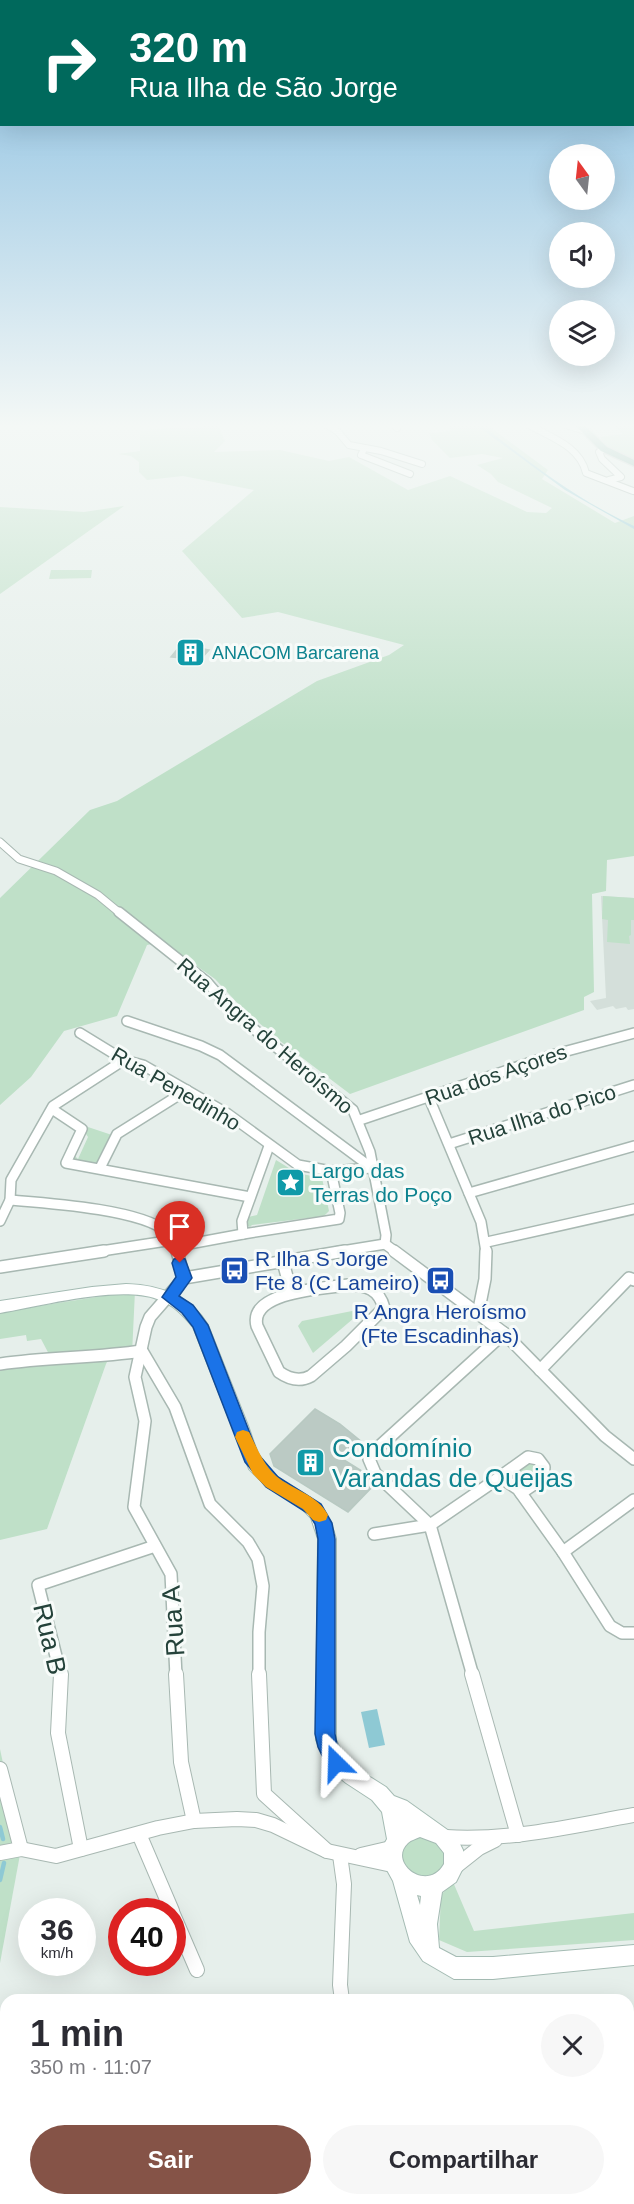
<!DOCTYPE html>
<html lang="pt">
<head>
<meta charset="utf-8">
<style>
	body { margin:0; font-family:Arial,sans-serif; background:#f7f7f7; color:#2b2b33; height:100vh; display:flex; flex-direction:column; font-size:22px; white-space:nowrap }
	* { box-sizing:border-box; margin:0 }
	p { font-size:20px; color:#7c7c81 }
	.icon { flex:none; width:33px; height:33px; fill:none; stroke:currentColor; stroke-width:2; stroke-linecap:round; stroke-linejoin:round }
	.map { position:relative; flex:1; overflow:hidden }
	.side { position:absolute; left:0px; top:1994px; width:634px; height:212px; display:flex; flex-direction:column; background:#fff; border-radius:18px 18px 0 0; box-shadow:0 6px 24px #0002 }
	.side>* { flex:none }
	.guide { position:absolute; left:0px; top:0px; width:634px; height:126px; box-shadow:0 6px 24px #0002; background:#00695c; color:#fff; overflow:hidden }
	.needle { width:39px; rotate:345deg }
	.tools { position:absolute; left:549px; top:144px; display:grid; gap:12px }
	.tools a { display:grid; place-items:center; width:66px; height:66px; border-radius:50%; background:#fff; box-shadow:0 6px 24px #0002; font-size:30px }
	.speed { position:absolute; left:18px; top:1898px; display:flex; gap:12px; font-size:30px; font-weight:700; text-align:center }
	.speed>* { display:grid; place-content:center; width:78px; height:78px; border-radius:50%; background:#fff; box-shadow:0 6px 24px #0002; line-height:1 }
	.speed small { font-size:15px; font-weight:400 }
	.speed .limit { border:9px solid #d22; background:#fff; color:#111 }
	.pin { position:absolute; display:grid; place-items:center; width:51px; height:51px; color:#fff; margin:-62px -26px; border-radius:50% 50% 50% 0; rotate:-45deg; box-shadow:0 0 6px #0007 }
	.pin .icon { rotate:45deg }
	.me { position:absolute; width:66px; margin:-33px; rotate:338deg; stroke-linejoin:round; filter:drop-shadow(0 0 4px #0008) }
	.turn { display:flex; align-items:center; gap:21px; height:126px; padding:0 30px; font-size:27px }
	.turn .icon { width:78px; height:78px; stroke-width:2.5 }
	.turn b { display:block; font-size:42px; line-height:51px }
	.round { display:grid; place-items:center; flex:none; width:63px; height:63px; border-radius:32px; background:#f7f7f7 }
	.summary { display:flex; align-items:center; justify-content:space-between; height:102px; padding:0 30px }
	h1 { font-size:36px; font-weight:600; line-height:45px }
	.primary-button { display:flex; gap:12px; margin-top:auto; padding:12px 30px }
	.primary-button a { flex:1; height:69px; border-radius:36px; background:#855347; color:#fff; font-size:24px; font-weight:600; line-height:69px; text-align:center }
	.primary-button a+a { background:#f7f7f7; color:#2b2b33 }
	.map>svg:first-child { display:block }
	.built { fill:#d4dfda }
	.green { fill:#bfe0c8 }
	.water { fill:#8ec9d4 }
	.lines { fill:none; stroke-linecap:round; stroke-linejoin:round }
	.stream { stroke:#8ec9d4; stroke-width:4.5 }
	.building { fill:#bbcac4; stroke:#b8c9c2; stroke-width:1.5 }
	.street-far4-casing { stroke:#a8b8b2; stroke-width:8 }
	.street-far3-casing { stroke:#a8b8b2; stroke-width:9 }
	.street-far2-casing { stroke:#a8b8b2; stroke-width:12 }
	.street-far1-casing { stroke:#a8b8b2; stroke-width:14 }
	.street-casing { stroke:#a8b8b2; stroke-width:16 }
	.secondary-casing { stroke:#a4bbb3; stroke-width:2 }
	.primary-casing { stroke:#c2cac8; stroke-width:3 }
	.highway-casing { stroke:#c2cac8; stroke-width:3 }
	.street-far4 { stroke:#fff; stroke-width:6 }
	.street-far3 { stroke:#fff; stroke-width:7 }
	.street-far2 { stroke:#fff; stroke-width:9 }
	.street-far1 { stroke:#fff; stroke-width:11 }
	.street { stroke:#fff; stroke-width:14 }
	.secondary { fill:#fff; fill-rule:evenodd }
	.primary { fill:#6aa596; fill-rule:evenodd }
	.highway { fill:#2f6f62; fill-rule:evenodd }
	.route { fill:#1a73e8; stroke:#114b97; stroke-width:1.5 }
	.slow { fill:#f59e0b }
	.labels { text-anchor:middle; stroke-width:6; stroke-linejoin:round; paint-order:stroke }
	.far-culture-label { font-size:18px; fill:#0d838f; stroke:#f7fbf9; text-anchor:start }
	.street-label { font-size:21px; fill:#24423a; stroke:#f7fbf9 }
	.culture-label { font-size:21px; fill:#0d838f; stroke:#f7fbf9; text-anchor:start }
	.transit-label { font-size:21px; fill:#164399; stroke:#f7fbf9; text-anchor:start }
	.near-culture-label { font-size:26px; fill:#0d838f; stroke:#f7fbf9; text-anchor:start }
	.near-street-label { font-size:26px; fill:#24423a; stroke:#f7fbf9 }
</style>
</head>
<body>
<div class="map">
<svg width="634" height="2204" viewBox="0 0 634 2204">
	<rect width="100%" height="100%" fill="#e6efeb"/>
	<path class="built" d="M601,896L634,898V1009L628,1010L626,1007L616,1009L613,1006L597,1010L590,1001L606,998Z"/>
	<g class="green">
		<path d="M447,425H487L548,470L542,479L615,523L634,516V856L607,860L606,891L592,894L594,992L584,997V1010L350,1094L280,1041L242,1008L215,979L163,942L147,945L117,1016L64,1031L31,1077L0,1105V898L90,810L117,801L317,681L389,655L404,645L278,612L242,618L182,551L254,490L183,476L147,480L139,472V462L131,456L118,454L140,451V430L218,426L225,441L214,452L280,450L329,461L349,457L408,490L450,476L527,512L546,513L552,508L498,482L491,474L477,465L503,458L482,454L450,458L432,440L429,433L452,431Z"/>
		<path d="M613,425H634V460C622,455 606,449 600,437L623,434Z"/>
		<path d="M124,506L0,594V507L84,512Z"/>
		<path d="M51,570H92L91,578L49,579Z"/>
		<path d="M603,896L634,898V920H631V935L629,936L630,944L607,942L608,920L602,919Z"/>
		<path d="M85,1126L112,1135L96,1165L71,1160L74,1155L78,1159L88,1137L84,1131Z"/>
		<path d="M276,1160L297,1173L322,1178L329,1211L324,1216L252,1225L250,1227L246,1225L248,1217L257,1215Z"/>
		<path d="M135,1291L132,1354L110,1356L106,1364L47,1529L0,1540V1368L51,1358L41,1339L27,1341L26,1335L0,1339V1312Z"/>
		<path d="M357,1310L361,1312L313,1353L298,1326L302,1321Z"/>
		<path d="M528,1462L535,1463L539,1469L535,1476L522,1485L509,1476Z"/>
		<path d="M0,1749L21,1849L0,1963Z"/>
		<path d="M419,1833L443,1845C444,1850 446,1855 445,1860C443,1883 408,1880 401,1861C400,1857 402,1850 402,1846Z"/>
		<path d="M453,1882L474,1931L634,1913V1940L467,1952L439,1940L441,1895Z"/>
		<path d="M0,2036L6,2046V2131L0,2124Z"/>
		<path d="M67,2199H597L598,2204H71Z"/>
	</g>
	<g class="water">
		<path d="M476,425L487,429C534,466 580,501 634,526V529L565,490Z"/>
		<path d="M377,1709L385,1745L369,1748L361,1712Z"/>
	</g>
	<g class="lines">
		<g class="stream">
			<path d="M0,1827L3,1839"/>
			<path d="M0,1880L4,1863"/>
		</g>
	</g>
	<g class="building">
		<path d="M179,647L192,649L193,647L209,650L200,660L171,657Z"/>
		<path d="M315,1409L340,1424L362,1442L344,1460L362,1471L375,1484L348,1512L274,1466L270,1454Z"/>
	</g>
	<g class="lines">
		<defs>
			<g id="street-far4">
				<path d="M327,425L338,432L349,445L381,451L422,464"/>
				<path d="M395,425L397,428"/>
				<path d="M529,425C550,437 580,446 586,473L633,491"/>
				<path d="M566,425L588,432"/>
				<path d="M364,449L361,455L410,474"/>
				<path d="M604,449L599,452L602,459L621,477L609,480"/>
			</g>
			<path id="street-far3" d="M0,842L19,859L56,871L98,895L121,914"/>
			<g id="street-far2">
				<path d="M119,912L207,982L232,1011L353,1110L370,1152L386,1235L385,1244"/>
				<path d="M127,1021L201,1046L220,1055L372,1168"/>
				<path d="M80,1033L124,1060L143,1065L228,1114L298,1165L331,1171L372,1168"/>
				<path d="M429,1098L481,1222L486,1252"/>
				<path d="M52,1109L82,1129L66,1163L250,1197"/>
				<path d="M360,1120L552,1055L634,1033"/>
				<path d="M449,1144L634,1085"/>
				<path d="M269,1146L242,1221L243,1234L339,1219L340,1213L331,1171"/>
				<path d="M100,1168L117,1134L187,1090"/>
				<path d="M469,1193L634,1146"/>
				<path d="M10,1200C46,1203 141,1209 167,1232C173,1237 176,1245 178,1252"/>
				<path d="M0,1221L10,1200L11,1180L53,1106L124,1060"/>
				<path d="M487,1242L634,1209"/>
				<path d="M189,1244L243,1234"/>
				<path d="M385,1244L396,1252"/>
				<path d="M95,1252L173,1240"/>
				<path d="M336,1252L385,1244"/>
			</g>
			<g id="street-far1">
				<path d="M177,1251L184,1278"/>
				<path d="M394,1251L504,1333L605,1436L634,1459"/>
				<path d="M283,1262L291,1291"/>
				<path d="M0,1267L104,1251"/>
				<path d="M348,1285C367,1285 379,1289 384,1308L346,1346L311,1376C300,1382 289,1379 279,1372L257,1326C248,1291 327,1288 348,1285Z"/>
				<path d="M478,1314L485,1279L486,1251"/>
				<path d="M0,1364C47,1357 95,1358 142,1351L175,1407L210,1504L248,1542L258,1559L263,1586L259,1632V1676"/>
				<path d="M540,1370L629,1278L634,1280"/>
				<path d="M500,1477L528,1457L538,1459L544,1467L543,1478L521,1493"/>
				<path d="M374,1534L430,1525L500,1477L518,1489L563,1552L610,1626L622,1633H634"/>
				<path d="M563,1552L634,1500"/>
				<path d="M61,1676L38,1585L155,1546"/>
				<path d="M176,1676L171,1574L134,1507L145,1421L135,1377L146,1327L150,1317L184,1278L345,1251"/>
				<path d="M473,1676L430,1525L375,1473L369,1459L371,1454L504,1333"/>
			</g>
			<g id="street">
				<path d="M61,1674L58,1733L81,1849"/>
				<path d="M176,1674L181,1762L194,1821"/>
				<path d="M259,1674L264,1794L327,1851"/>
				<path d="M472,1674L518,1835"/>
				<path d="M0,1769L21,1849"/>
				<path d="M139,1834L172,1911"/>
				<path d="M446,1837C510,1841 571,1826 634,1815"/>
				<path d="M0,1853L21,1849L56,1856L158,1828L194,1821L237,1819L256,1820L273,1825L327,1851L392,1865"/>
				<path d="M340,1855L344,1884L340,1985L342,2000"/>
				<path d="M361,1855L391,1848"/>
				<path d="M455,1867L479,1848L495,1840"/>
				<path d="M172,1912L197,1970"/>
				<path d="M628,2075H634"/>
			</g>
			<path id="secondary" d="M126,1284C159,1285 190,1295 208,1325C221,1358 234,1390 247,1423C252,1435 255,1451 263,1461C287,1497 322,1484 336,1539V1740L344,1757L351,1765L386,1787L394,1796L407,1801L456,1836L463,1850L464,1866L456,1882L442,1892L437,1924L439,1948L456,1957H493L634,1945V1965L493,1979H454L423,1961L410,1942L393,1881L382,1861V1848L387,1839L382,1812L372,1800L346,1783L330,1770L316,1740L318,1539L311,1518L302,1509L259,1479L249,1469L193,1327C183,1315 173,1304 157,1299C119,1285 41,1306 0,1313V1301L92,1287ZM420,1837L436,1843L444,1853V1864C427,1894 387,1862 408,1843C411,1840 416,1839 420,1837ZM417,1895L421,1896L420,1905Z"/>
			<path id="primary" d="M575,425H584L607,447L634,460V466L601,451Z"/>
			<g id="highway">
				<path d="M0,2147L6,2149V2184L0,2182Z"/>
				<path d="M16,2199H48L50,2204H18Z"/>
			</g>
		</defs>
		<use href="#street-far4" class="street-far4-casing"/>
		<use href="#street-far3" class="street-far3-casing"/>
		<use href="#street-far2" class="street-far2-casing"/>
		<use href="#street-far1" class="street-far1-casing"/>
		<use href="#street" class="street-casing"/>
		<use href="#secondary" class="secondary-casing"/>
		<use href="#primary" class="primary-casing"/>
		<use href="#highway" class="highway-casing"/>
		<use href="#street-far4" class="street-far4"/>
		<use href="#street-far3" class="street-far3"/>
		<use href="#street-far2" class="street-far2"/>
		<use href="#street-far1" class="street-far1"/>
		<use href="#street" class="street"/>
		<use href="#secondary" class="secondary"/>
		<use href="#primary" class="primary"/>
		<use href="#highway" class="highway"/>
	</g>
	<linearGradient id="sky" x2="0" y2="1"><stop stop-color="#84bce0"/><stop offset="0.58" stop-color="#f4f8f6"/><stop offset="1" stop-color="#f4f8f6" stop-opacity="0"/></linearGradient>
	<rect width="634" height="734" fill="url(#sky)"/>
	<path class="route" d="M180,1258L185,1259L192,1278L179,1296L193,1305L208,1325L258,1454L278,1477L321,1504L332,1523L335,1539V1734L337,1745L346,1763L343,1770L336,1772L329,1770L318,1747L315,1734L318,1539L315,1524L309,1514L266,1487L245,1462L193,1327L182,1313L162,1297L176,1277L172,1263L174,1259Z"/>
	<path class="slow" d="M243,1430L249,1432C257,1448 263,1464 276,1476C293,1490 318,1495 328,1515L326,1520L319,1522L313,1520L303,1509L266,1487L253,1474L235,1437L237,1432Z"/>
	<defs>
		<symbol id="building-square" viewBox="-11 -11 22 22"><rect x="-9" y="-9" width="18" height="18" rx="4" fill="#0f9aa8" stroke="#f7fbf9"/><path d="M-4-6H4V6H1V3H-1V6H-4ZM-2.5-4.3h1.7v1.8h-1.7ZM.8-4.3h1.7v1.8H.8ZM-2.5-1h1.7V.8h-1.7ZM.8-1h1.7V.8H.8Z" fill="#fff"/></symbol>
		<symbol id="sight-square" viewBox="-11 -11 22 22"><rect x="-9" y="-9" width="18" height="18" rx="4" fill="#0f9aa8" stroke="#f7fbf9"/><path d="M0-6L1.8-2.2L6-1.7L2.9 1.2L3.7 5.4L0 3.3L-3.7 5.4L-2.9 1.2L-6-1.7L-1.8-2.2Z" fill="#fff"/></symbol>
		<symbol id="bus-square" viewBox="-11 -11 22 22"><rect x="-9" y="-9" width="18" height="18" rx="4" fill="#1a4fb4" stroke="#f7fbf9"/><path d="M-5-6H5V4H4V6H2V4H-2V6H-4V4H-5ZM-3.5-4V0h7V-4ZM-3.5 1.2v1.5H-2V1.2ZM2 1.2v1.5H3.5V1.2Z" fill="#fff"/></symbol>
	</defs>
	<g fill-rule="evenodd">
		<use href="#building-square" x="174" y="636" width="33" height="33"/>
		<use href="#sight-square" x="274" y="1166" width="33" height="33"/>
		<use href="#bus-square" x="218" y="1254" width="33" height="33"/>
		<use href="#bus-square" x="424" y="1264" width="33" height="33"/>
		<use href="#building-square" x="294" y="1446" width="33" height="33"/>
	</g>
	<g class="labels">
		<g class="far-culture-label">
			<text x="212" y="659">ANACOM Barcarena</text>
		</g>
		<g class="street-label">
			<text transform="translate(265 1036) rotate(41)" y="7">Rua Angra do Heroísmo</text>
			<text transform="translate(496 1075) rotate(-19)" y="7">Rua dos Açores</text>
			<text transform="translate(176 1089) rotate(30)" y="7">Rua Penedinho</text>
			<text transform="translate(542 1115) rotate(-18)" y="7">Rua Ilha do Pico</text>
		</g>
		<g class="culture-label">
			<text x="311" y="1178">Largo das<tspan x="311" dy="24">Terras do Poço</tspan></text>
		</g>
		<g class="transit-label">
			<text x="255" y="1266">R Ilha S Jorge<tspan x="255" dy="24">Fte 8 (C Lameiro)</tspan></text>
			<text x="440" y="1319" text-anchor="middle">R Angra Heroísmo<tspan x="440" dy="24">(Fte Escadinhas)</tspan></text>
		</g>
		<g class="near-culture-label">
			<text x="332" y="1457">Condomínio<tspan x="332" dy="30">Varandas de Queijas</tspan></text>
		</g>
		<g class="near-street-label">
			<text transform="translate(173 1621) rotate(-94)" y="9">Rua A</text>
			<text transform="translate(50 1639) rotate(77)" y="9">Rua B</text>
		</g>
	</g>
</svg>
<div class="tools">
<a><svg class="needle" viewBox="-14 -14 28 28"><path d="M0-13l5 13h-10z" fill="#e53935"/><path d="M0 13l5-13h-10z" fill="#7c7c81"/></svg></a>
<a><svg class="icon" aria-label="sound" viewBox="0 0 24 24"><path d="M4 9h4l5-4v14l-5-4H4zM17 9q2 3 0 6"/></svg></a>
<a><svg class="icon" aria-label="layers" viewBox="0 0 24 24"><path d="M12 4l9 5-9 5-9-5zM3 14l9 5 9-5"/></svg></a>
</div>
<div class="speed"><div>36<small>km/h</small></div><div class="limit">40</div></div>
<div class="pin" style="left:180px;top:1263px;background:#d93025"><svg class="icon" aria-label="arrive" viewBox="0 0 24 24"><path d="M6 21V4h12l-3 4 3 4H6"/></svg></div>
<svg class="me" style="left:336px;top:1763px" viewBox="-20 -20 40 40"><path d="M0-17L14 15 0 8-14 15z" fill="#1a73e8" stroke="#fff" stroke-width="4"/></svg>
<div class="guide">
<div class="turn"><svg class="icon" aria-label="right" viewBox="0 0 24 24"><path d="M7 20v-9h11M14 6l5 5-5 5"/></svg><div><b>320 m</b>Rua Ilha de São Jorge</div></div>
</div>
<section class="side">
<div class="summary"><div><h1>1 min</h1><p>350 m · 11:07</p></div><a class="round"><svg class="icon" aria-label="close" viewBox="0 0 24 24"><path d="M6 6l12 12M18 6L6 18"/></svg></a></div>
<div class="primary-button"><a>Sair</a><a>Compartilhar</a></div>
</section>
</div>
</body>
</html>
